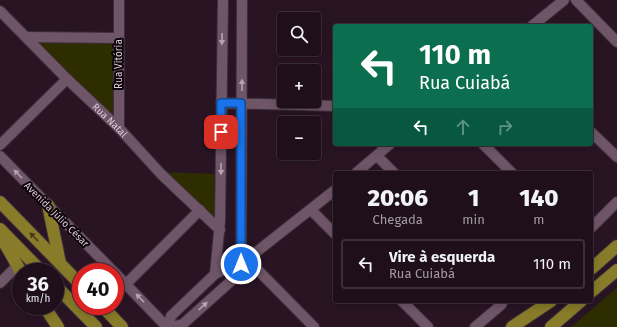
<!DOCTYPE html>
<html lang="pt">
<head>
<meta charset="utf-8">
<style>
	body { margin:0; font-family:"Fira Sans",sans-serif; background:#2c1d27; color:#f1f3f6; height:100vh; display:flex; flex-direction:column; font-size:15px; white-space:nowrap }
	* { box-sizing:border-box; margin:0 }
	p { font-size:13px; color:#a19ca2 }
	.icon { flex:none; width:22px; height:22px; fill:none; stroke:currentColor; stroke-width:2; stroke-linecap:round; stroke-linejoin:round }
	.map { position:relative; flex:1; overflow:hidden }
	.panel { position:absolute; left:333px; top:171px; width:260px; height:132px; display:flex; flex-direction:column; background:#1f0f1a; border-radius:4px; box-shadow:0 2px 10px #0003,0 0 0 1px #3c2f39 }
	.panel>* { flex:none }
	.hud { position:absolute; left:333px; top:24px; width:260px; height:122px; border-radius:4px; box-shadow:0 2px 10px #0003,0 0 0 1px #3c2f39; background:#0b6e4f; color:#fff; overflow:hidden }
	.fabs { position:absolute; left:277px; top:12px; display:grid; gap:8px }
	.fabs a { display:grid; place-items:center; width:44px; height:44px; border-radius:4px; background:#1f0f1a; box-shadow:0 2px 10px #0003,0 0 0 1px #3c2f39; font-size:20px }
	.speed { position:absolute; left:12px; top:263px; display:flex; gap:8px; font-size:20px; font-weight:700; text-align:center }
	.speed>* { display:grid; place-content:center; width:52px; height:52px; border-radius:50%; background:#1f0f1a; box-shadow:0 2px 10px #0003,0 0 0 1px #3c2f39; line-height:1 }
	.speed small { font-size:10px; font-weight:400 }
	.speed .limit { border:6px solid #d22; background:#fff; color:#111 }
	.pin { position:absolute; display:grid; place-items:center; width:34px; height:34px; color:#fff; margin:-17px; border-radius:8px; box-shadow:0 2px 6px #0006 }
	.me { position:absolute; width:44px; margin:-22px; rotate:0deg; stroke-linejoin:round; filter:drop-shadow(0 0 3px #0008) }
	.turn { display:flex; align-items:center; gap:14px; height:84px; padding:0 20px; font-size:18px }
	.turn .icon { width:52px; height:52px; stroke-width:2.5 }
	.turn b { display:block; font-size:28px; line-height:34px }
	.lanes { display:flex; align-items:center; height:38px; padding:0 20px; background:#0003; justify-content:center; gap:20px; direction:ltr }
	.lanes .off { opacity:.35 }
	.eta { display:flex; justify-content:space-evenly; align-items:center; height:68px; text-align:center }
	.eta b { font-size:24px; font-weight:800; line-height:28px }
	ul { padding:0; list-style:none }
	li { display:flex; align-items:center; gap:12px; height:50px; margin:0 8px 6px; padding:0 12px; border:2px solid #3c2f39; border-radius:4px }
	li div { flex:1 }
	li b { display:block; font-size:15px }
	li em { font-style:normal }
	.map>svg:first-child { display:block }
	.green { fill:#2e2d00 }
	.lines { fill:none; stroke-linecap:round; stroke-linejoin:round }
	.minor-casing { stroke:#3e2e39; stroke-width:12 }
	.major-casing { stroke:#3e2e39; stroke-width:14 }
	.minor { stroke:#6f5568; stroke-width:10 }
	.major { stroke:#887b2a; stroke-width:12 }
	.oneway { fill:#b6a2b0 }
	.oneway2 { fill:#443a18 }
	.route-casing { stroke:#114b97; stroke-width:10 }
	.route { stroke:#1a73e8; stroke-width:7 }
	.labels { text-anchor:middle; stroke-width:4; stroke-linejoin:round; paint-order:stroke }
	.street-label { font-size:10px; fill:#dcccd7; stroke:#0c040a }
</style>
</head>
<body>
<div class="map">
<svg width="617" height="327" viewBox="0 0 617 327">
	<rect width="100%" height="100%" fill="#291423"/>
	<g class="green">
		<path d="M29,37L118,39V129Z"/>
		<path d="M163,172L214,174L215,220Z"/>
		<path d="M617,288V327H571Z"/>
	</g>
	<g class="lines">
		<defs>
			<g id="minor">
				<path d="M119,0V128"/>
				<path d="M576,0L617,42"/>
				<path id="s1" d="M0,11L67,79L119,128L161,174L220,230"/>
				<path d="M532,26L564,0"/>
				<path d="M26,37L118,38"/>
				<path d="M221,103L335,106"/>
				<path d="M591,132L617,157"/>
				<path d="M483,144L512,173"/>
				<path d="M0,145L67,79"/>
				<path d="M0,156L114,272"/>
				<path d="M377,156L394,173"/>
				<path d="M356,173L390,144"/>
				<path d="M311,210L335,234"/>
				<path d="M591,228L617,202"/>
				<path d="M247,259L314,327"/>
				<path d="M241,264L242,0"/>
				<path d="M115,273L167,327"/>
				<path d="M215,274L220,221L223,0"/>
				<path d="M0,283L17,266"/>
				<path d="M126,284L200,210"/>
				<path d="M402,301L428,327"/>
				<path d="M168,327L171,316L215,274L231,266L241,264"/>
				<path d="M171,327L183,324L231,281L241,264L335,190"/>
				<path d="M475,327L501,305L503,301"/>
			</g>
			<g id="major">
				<path d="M0,202L81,285"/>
				<path d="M48,205L60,263"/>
				<path d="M0,229L42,272"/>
				<path d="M0,235L21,272"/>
				<path d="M591,269L617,246"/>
				<path d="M55,285L96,327"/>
				<path d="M591,292L617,270"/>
				<path d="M44,306L58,327"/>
				<path d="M102,306L122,327"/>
				<path d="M512,327L551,301"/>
				<path d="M551,327L581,301"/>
			</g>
		</defs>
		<use href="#minor" class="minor-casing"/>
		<use href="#major" class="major-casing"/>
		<use href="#minor" class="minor"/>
		<use href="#major" class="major"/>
	</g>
	<defs><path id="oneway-solid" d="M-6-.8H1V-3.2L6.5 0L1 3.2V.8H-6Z"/></defs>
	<g class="oneway">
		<use href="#oneway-solid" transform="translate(222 39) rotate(91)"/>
		<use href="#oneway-solid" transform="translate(242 85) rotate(-90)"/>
		<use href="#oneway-solid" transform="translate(221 169) rotate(90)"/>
		<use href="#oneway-solid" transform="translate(18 174) rotate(-135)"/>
		<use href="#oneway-solid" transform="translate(140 298) rotate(-134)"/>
		<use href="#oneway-solid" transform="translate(203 306) rotate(-42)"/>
	</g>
	<use class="oneway2" href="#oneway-solid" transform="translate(34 237) rotate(-134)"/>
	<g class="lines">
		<defs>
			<path id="route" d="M221,132V103H241V264"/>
		</defs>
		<use href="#route" class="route-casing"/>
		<use href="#route" class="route"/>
	</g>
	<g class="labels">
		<g class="street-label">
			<text transform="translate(118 64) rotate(-90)" y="4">Rua Vitória</text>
			<text dy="4" stroke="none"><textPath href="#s1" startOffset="155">Rua Natal</textPath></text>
			<text transform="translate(57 214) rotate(45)" y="4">Avenida Júlio César</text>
		</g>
	</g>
</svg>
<div class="fabs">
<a><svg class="icon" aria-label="search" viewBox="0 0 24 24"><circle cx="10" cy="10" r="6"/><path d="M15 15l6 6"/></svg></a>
<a>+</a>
<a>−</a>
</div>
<div class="speed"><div>36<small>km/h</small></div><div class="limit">40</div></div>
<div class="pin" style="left:221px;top:132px;background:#d93025"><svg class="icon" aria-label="arrive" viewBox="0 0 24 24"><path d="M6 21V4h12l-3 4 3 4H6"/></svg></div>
<svg class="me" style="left:241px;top:264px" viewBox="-20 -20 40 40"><circle r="17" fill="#1a73e8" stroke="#fff" stroke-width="3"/><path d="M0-11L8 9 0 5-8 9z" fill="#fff"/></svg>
<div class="hud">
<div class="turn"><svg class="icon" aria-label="left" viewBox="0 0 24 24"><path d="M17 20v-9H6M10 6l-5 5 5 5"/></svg><div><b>110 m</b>Rua Cuiabá</div></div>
<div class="lanes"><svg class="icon" aria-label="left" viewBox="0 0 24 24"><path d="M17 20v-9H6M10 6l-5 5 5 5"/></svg><svg class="icon off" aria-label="ahead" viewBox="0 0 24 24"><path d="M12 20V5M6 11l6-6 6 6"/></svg><svg class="icon off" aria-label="right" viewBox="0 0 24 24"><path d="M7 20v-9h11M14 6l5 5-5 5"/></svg></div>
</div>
<section class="panel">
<div class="eta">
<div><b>20:06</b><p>Chegada</p></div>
<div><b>1</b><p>min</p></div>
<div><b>140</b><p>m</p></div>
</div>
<ul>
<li><svg class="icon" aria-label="left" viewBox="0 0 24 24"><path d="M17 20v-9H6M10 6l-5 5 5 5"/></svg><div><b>Vire à esquerda</b><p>Rua Cuiabá</p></div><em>110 m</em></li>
</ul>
</section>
</div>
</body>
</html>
